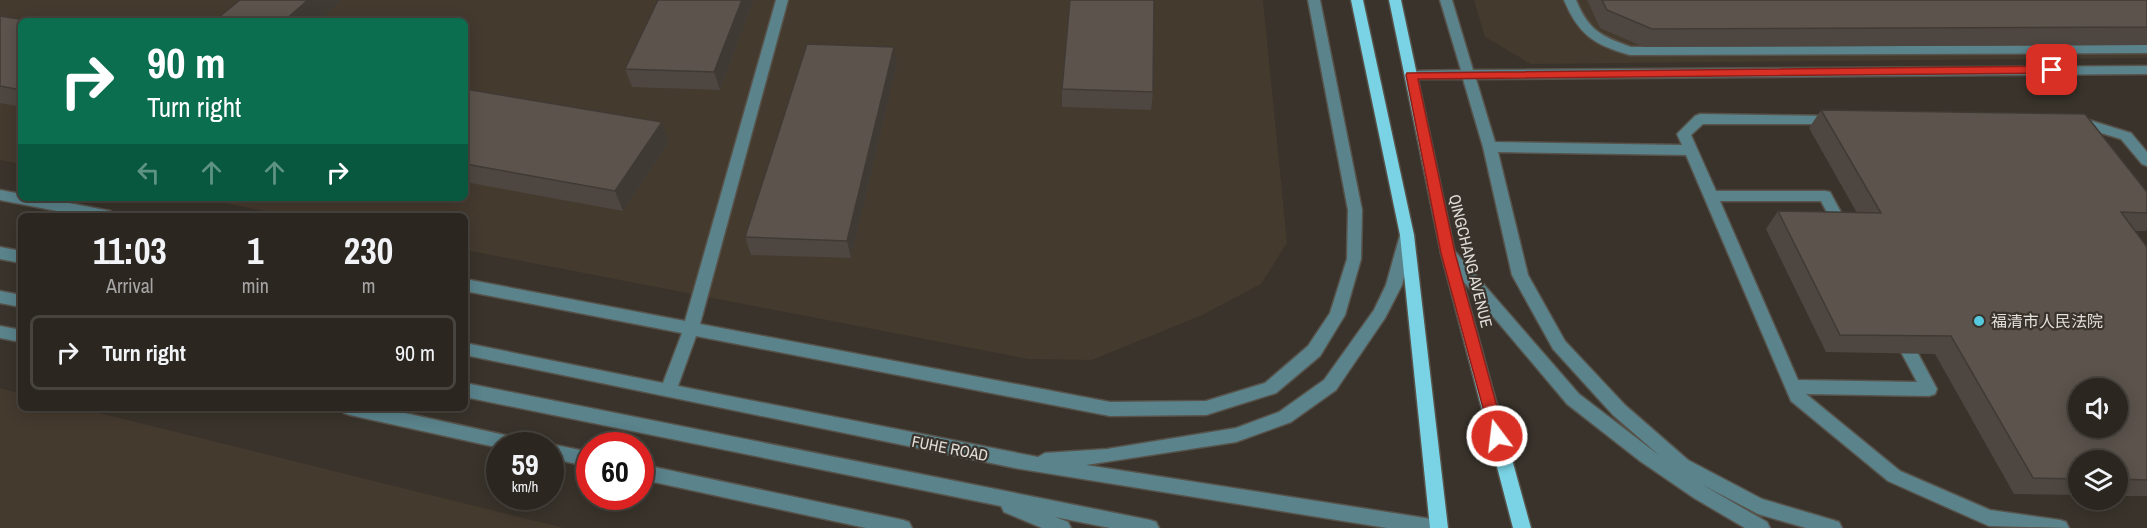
<!DOCTYPE html>
<html lang="en">
<head>
<meta charset="utf-8">
<style>
	body { margin:0; font-family:"Archivo Narrow","Noto Sans SC",sans-serif; background:#37322d; color:#f1f3f6; height:100vh; display:flex; flex-direction:column; font-size:22px; white-space:nowrap }
	* { box-sizing:border-box; margin:0 }
	p { font-size:20px; color:#a6a5a5 }
	.icon { flex:none; width:33px; height:33px; fill:none; stroke:currentColor; stroke-width:2; stroke-linecap:round; stroke-linejoin:round }
	.map { position:relative; flex:1; overflow:hidden }
	.panel { position:absolute; left:18px; top:213px; width:450px; height:198px; display:flex; flex-direction:column; background:#2b2620; border-radius:9px; box-shadow:0 3px 15px #0003,0 0 0 2px #47433e }
	.panel>* { flex:none }
	.banner { position:absolute; left:18px; top:18px; width:450px; height:183px; border-radius:9px; box-shadow:0 3px 15px #0003,0 0 0 2px #47433e; background:#0b6e4f; color:#fff; overflow:hidden }
	.tools { position:absolute; left:2068px; top:378px; display:grid; gap:12px }
	.tools a { display:grid; place-items:center; width:60px; height:60px; border-radius:50%; background:#2b2620; box-shadow:0 3px 15px #0003,0 0 0 2px #47433e; font-size:30px }
	.speed { position:absolute; left:486px; top:432px; display:flex; gap:12px; font-size:30px; font-weight:700; text-align:center }
	.speed>* { display:grid; place-content:center; width:78px; height:78px; border-radius:50%; background:#2b2620; box-shadow:0 3px 15px #0003,0 0 0 2px #47433e; line-height:1 }
	.speed small { font-size:15px; font-weight:400 }
	.speed .limit { border:9px solid #d22; background:#fff; color:#111 }
	.pin { position:absolute; display:grid; place-items:center; width:51px; height:51px; color:#fff; margin:-26px; border-radius:12px; box-shadow:0 3px 9px #0006 }
	.me { position:absolute; width:66px; margin:-33px; rotate:345deg; stroke-linejoin:round; filter:drop-shadow(0 0 4px #0008) }
	.turn { display:flex; align-items:center; gap:21px; height:126px; padding:0 30px; font-size:27px }
	.turn .icon { width:78px; height:78px; stroke-width:2.5 }
	.turn b { display:block; font-size:42px; line-height:51px }
	.lanes { display:flex; align-items:center; height:57px; padding:0 30px; background:#0003; justify-content:center; gap:30px; direction:ltr }
	.lanes .off { opacity:.35 }
	.eta { display:flex; justify-content:space-evenly; align-items:center; height:102px; text-align:center }
	.eta b { font-size:36px; font-weight:800; line-height:42px }
	ul { padding:0; list-style:none }
	li { display:flex; align-items:center; gap:18px; height:75px; margin:0 12px 9px; padding:0 18px; border:3px solid #47433e; border-radius:9px }
	li div { flex:1 }
	li b { display:block; font-size:22px }
	li em { font-style:normal }
	.map>svg:first-child { display:block }
	.built { fill:#453a2e }
	.lines { fill:none; stroke-linecap:round; stroke-linejoin:round }
	.minor-casing { stroke:#57524a; stroke-width:3 }
	.major-casing { stroke:#57524a; stroke-width:3 }
	.minor { fill:#5a838c; fill-rule:evenodd }
	.major { fill:#79d3e4; fill-rule:evenodd }
	.wall { fill:#4e4741 }
	.shaded-wall { fill:#403a35 }
	.building { fill:#5b534c; stroke:#403a35; stroke-width:1.5; fill-rule:evenodd }
	.route { fill:#d93025; stroke:#8d1f18; stroke-width:1.5 }
	.poi-dot { fill:#55cadf; stroke:#39332b; stroke-width:2 }
	.labels { text-anchor:middle; stroke-width:4.5; stroke-linejoin:round; paint-order:stroke }
	.street-label { font-size:16px; fill:#e1ddd9; stroke:#39332b }
	.poi-label { font-size:16px; fill:#e1ddd9; stroke:#39332b; text-anchor:start }
</style>
</head>
<body>
<div class="map">
<svg width="2147" height="528" viewBox="0 0 2147 528">
	<rect width="100%" height="100%" fill="#39332b"/>
	<g class="built">
		<path d="M0,0H1263L1287,243L1261,284L1202,315L1092,360L1028,359L465,250V216H291L198,198H465V21H21V164L0,160Z"/>
		<path d="M1474,0H2147V58L1531,64L1485,37Z"/>
		<path d="M0,388L21,394V408H79L564,528H0Z"/>
	</g>
	<g class="lines">
		<defs>
			<g id="minor">
				<path d="M776,0H788L700,324L1110,402L1206,401L1265,383L1308,346L1330,313L1347,259L1348,210L1308,0H1320L1362,210L1361,259L1345,315L1320,356L1276,393L1206,415L1110,416L696,336L678,386L1038,457L1045,453L1107,449L1236,428L1279,412L1324,380L1374,310L1386,285L1400,235L1402,231H1412L1414,235L1402,285L1385,318L1336,390L1291,422L1236,442L1086,465L1438,520L1444,522L1447,528H1387L1015,468L465,355V343L663,383L682,333L465,291V279L685,321Z"/>
				<path d="M1440,0H1452L1473,70L2147,66V74L1476,79L1495,142L1682,145L1677,134L1695,116L1700,114L1838,116L1840,119L1833,124H1703L1691,135L1716,191H1825L1830,192L1850,229L1843,234L1838,233L1821,201H1720L1798,380L1917,382L1893,337L1895,333L1901,331L1907,333L1937,389L1935,394L1929,396L1806,394L1900,471L1990,510L2060,520L2066,522L2069,528L1989,526L1888,481L1791,401L1686,155L1498,152L1528,275L1565,341L1625,405L1688,460L1762,499L1833,520L1839,522L1842,528H1806L1758,514L1701,484L1767,522L1770,528H1745L1694,498L1640,461L1567,404L1443,257L1441,253L1443,249H1453L1579,394L1660,456L1613,415L1553,349L1512,275L1483,147L1463,79H1411L1405,75L1411,71L1461,70Z"/>
				<path d="M1564,0H1576C1589,31 1601,36 1631,47L2147,45V53L1630,55C1594,45 1578,34 1564,0Z"/>
				<path d="M2076,116L2131,133L2147,152V166L2142,164L2121,139L2071,124L2069,121Z"/>
				<path d="M0,190L21,194V198H43L110,211L117,216H83L0,200Z"/>
				<path d="M0,247L21,251V263L0,259Z"/>
				<path d="M0,291L21,295V307L0,303Z"/>
				<path d="M0,326L21,330V342L0,338Z"/>
				<path d="M465,383L1150,520L1156,522L1159,528H1110L1055,517L1068,522L1071,528H1042L1004,512L1001,506L465,397Z"/>
				<path d="M342,408H382L523,439L529,441L531,446H500V448L350,415L344,413Z"/>
				<path d="M550,444L590,452V467L550,458V446H545Z"/>
				<path d="M640,464L903,520L909,522L912,528H866L640,479Z"/>
			</g>
			<g id="major">
				<path d="M1351,0H1363L1414,235L1448,528H1430L1400,235Z"/>
				<path d="M1389,0H1401L1455,253L1531,528H1513L1441,253Z"/>
			</g>
		</defs>
		<use href="#minor" class="minor-casing"/>
		<use href="#major" class="major-casing"/>
		<use href="#minor" class="minor"/>
		<use href="#major" class="major"/>
	</g>
	<g class="wall">
		<path d="M658,0H754L720,90L632,87L625,69Z"/>
		<path d="M1587,0H2147V45L1644,47L1600,28Z"/>
		<path d="M0,16L21,21V107L0,103Z"/>
		<path d="M219,17L319,21H222Z"/>
		<path d="M897,65L851,258L751,255L745,237Z"/>
		<path d="M465,89L669,142L623,211L465,182Z"/>
		<path d="M1062,89L1153,92L1151,110L1062,107Z"/>
		<path d="M1821,110L2147,192V229L2146,231H2135L2147,247V496H2118V460H2079V495L2014,494L1935,354L1826,352L1766,229L1778,211L1857,213L1809,128Z"/>
	</g>
	<g class="shaded-wall">
		<path d="M308,0H342L319,21H284Z"/>
		<path d="M742,0H754L720,90L714,72Z"/>
		<path d="M894,47L897,65L851,258L847,241Z"/>
		<path d="M662,122L669,142L623,211L615,191Z"/>
	</g>
	<g class="building">
		<path d="M240,0H308L284,21H241L219,17Z"/>
		<path d="M658,0H742L714,72L625,69Z"/>
		<path d="M1070,0H1154L1153,92L1062,89Z"/>
		<path d="M1602,0H2147V27L1652,29L1607,10Z"/>
		<path d="M0,16L32,21H21V90L0,86Z"/>
		<path d="M807,44L894,47L847,241L745,237Z"/>
		<path d="M465,89L662,122L615,191L465,164Z"/>
		<path d="M1821,110L2085,114L2147,192V213L2121,212L2147,247V480L2118,479V460H2079V479L2033,478L1951,336L1840,335L1778,211L1881,213ZM2079,388H2118V428H2079Z"/>
	</g>
	<path class="route" d="M2052,66L2058,70L2056,73L1418,79L1455,253L1505,436L1503,441L1497,443L1492,441L1441,253L1406,75L1407,73Z"/>
	<circle class="poi-dot" cx="1979" cy="321" r="6"/>
	<g class="labels">
		<g class="street-label">
			<text transform="translate(1471 261) rotate(76)" y="6">QINGCHANG AVENUE</text>
			<text transform="translate(950 448) rotate(11)" y="6">FUHE ROAD</text>
		</g>
		<g class="poi-label">
			<text x="1991" y="327">福清市人民法院</text>
		</g>
	</g>
</svg>
<div class="tools">
<a><svg class="icon" aria-label="sound" viewBox="0 0 24 24"><path d="M4 9h4l5-4v14l-5-4H4zM17 9q2 3 0 6"/></svg></a>
<a><svg class="icon" aria-label="layers" viewBox="0 0 24 24"><path d="M12 4l9 5-9 5-9-5zM3 14l9 5 9-5"/></svg></a>
</div>
<div class="speed"><div>59<small>km/h</small></div><div class="limit">60</div></div>
<div class="pin" style="left:2052px;top:70px;background:#d93025"><svg class="icon" aria-label="arrive" viewBox="0 0 24 24"><path d="M6 21V4h12l-3 4 3 4H6"/></svg></div>
<svg class="me" style="left:1497px;top:436px" viewBox="-20 -20 40 40"><circle r="17" fill="#d93025" stroke="#fff" stroke-width="3"/><path d="M0-11L8 9 0 5-8 9z" fill="#fff"/></svg>
<div class="banner">
<div class="turn"><svg class="icon" aria-label="right" viewBox="0 0 24 24"><path d="M7 20v-9h11M14 6l5 5-5 5"/></svg><div><b>90 m</b>Turn right</div></div>
<div class="lanes"><svg class="icon off" aria-label="left" viewBox="0 0 24 24"><path d="M17 20v-9H6M10 6l-5 5 5 5"/></svg><svg class="icon off" aria-label="ahead" viewBox="0 0 24 24"><path d="M12 20V5M6 11l6-6 6 6"/></svg><svg class="icon off" aria-label="ahead" viewBox="0 0 24 24"><path d="M12 20V5M6 11l6-6 6 6"/></svg><svg class="icon" aria-label="right" viewBox="0 0 24 24"><path d="M7 20v-9h11M14 6l5 5-5 5"/></svg></div>
</div>
<section class="panel">
<div class="eta">
<div><b>11:03</b><p>Arrival</p></div>
<div><b>1</b><p>min</p></div>
<div><b>230</b><p>m</p></div>
</div>
<ul>
<li><svg class="icon" aria-label="right" viewBox="0 0 24 24"><path d="M7 20v-9h11M14 6l5 5-5 5"/></svg><div><b>Turn right</b></div><em>90 m</em></li>
</ul>
</section>
</div>
</body>
</html>
